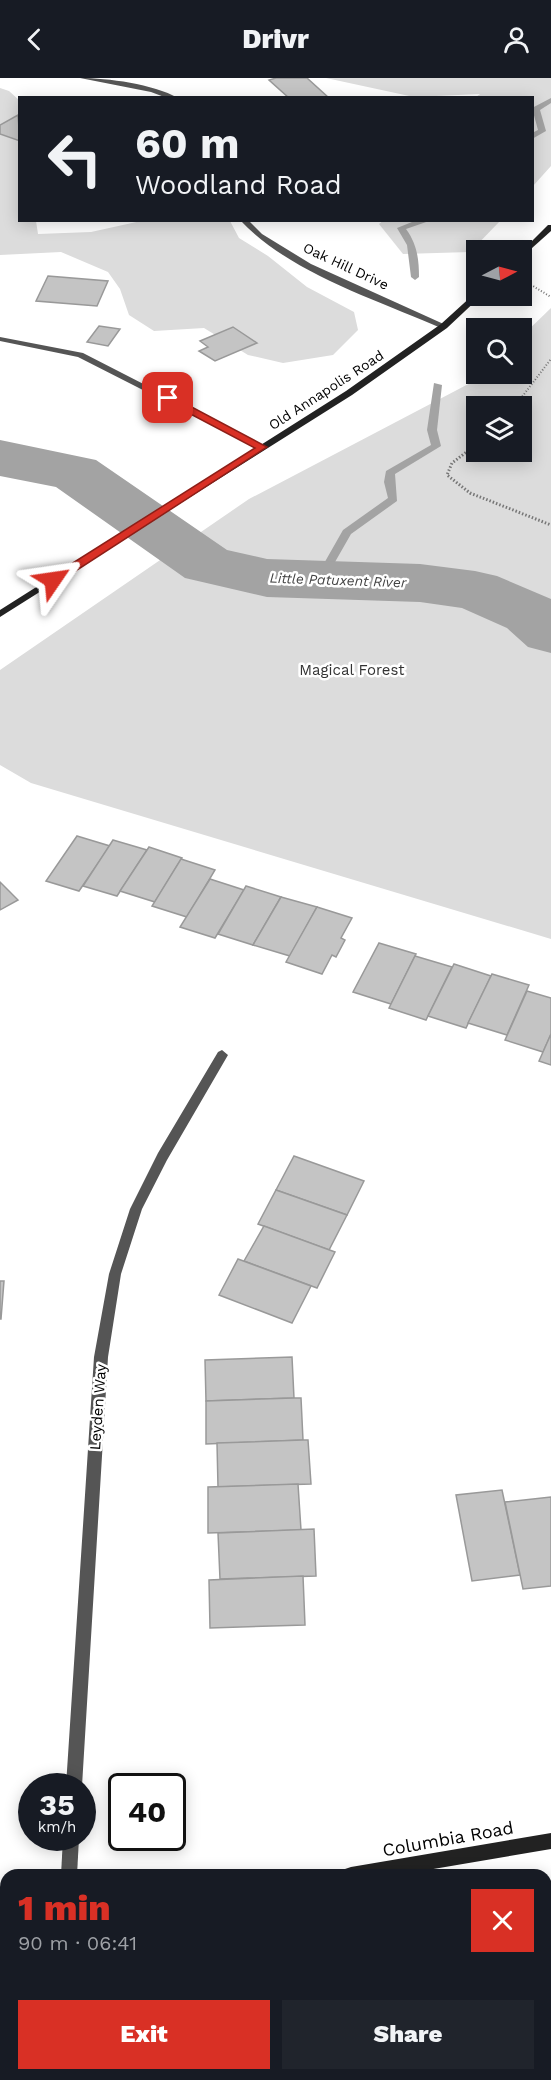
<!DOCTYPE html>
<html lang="en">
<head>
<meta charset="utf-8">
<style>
	body { margin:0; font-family:"Work Sans",sans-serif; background:#20242c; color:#f1f3f6; height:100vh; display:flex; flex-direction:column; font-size:22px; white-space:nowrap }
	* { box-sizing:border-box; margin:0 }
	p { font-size:20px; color:#9ea1a6 }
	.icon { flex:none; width:33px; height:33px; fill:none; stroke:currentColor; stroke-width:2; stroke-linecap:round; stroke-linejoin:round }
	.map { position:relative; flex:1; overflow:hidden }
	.panel { position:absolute; left:0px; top:1791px; width:552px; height:212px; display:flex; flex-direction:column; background:#171b24; border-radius:18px 18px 0 0; box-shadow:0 3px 15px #0003 }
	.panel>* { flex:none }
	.top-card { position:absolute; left:18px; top:18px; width:516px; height:126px; border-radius:0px; box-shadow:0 3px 15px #0003; background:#171b24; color:#f1f3f6; overflow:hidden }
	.needle { width:39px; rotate:84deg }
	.buttons { position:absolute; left:466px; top:162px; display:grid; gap:12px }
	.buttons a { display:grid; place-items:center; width:66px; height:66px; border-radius:0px; background:#171b24; box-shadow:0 3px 15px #0003; font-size:30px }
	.speed { position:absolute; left:18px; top:1695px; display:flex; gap:12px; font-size:30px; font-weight:700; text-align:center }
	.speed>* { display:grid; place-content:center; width:78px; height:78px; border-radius:50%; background:#171b24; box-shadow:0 3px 15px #0003; line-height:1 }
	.speed small { font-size:15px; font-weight:400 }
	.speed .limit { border:3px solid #111; border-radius:9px; background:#fff; color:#111 }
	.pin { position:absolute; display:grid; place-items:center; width:51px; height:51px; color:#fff; margin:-26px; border-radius:12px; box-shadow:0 3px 9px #0006 }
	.me { position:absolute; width:66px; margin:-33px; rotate:58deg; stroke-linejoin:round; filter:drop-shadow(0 0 4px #0008) }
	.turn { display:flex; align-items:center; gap:21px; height:126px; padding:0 18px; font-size:27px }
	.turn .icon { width:78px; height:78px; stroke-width:2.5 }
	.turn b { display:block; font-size:42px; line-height:51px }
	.round { display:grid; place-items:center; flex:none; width:63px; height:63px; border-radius:0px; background:#20242c }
	.summary { display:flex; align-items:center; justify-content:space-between; height:102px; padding:0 18px }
	h1 { font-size:36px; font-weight:800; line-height:45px; color:#d93025 }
	.cta { display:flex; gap:12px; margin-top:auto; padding:12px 18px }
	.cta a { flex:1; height:69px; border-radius:0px; background:#d93025; color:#fff; font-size:24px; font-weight:800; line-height:69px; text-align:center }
	.cta a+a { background:#20242c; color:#f1f3f6 }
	header { display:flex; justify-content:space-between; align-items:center; height:78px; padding:0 18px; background:#171b24; font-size:27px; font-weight:800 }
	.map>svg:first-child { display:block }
	.green { fill:#dcdcdc; fill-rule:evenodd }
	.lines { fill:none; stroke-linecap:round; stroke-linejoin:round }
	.stream { fill:#a3a3a3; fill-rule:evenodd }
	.river { fill:#a3a3a3; fill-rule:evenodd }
	.building { fill:#c4c4c4; stroke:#999; stroke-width:1.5 }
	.path-far1 { stroke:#777; stroke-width:2; stroke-dasharray:1 2; stroke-linecap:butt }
	.path { stroke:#777; stroke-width:3; stroke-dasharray:1.5 2; stroke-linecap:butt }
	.street { fill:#555; fill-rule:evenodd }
	.secondary { fill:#222; fill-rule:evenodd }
	.route { fill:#d93025; stroke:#8d1f18; stroke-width:1.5 }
	.labels { text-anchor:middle; stroke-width:5; stroke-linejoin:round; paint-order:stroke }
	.far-street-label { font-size:14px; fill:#000; stroke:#fff }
	.far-water-label { font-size:14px; font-style:italic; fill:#444; stroke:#fff }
	.park-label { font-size:15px; fill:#333; stroke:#fff }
	.street-label { font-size:15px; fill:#000; stroke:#fff }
	.near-street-label { font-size:18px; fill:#000; stroke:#fff }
</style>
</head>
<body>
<header><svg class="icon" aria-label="back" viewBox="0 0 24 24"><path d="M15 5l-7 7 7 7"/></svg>Drivr<svg class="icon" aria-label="person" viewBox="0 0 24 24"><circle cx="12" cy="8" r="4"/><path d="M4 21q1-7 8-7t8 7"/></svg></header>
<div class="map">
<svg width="551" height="2002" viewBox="0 0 551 2002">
	<rect width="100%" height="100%" fill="#fff"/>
	<g class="green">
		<path d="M326,0H551V88L533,108L532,20L476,19L480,16L414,19Z"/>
		<path d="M0,10L9,13L19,22L20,142L36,143L38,156L91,154L141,143H230L239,160L268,178L307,209L354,234L358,252L333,277L283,285L248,277L204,250L154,253L129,237L120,211L108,194L61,174L0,177Z"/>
		<path d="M384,142H500V143L470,174L403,176L379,146Z"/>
		<path d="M551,230V861L31,705L0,687V592L249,421L476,302L484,296H522V258ZM477,328H522V374H477Z"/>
	</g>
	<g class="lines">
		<g class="stream">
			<path d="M551,20V25L540,32L546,53L532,61V55L538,52L532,30Z"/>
			<path d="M417,142H432L406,151C417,166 419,181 419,199L415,202L411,199L407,167L397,150Z"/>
			<path d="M434,305L442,307L437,352L441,368L395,396L397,423L351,456L323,505H315L314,503L343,452L388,420L384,404L386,393L431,367L427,352Z"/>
		</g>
		<path class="river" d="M0,362L96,382L227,472L267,481L420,486L475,493L497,498L551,521V575L528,569L507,550L462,530L420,524L267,519L185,500L56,409L0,398Z"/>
	</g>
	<g class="building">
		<path d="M276,0H307L329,20H289L269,2Z"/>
		<path d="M18,37L20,63L0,56V47Z"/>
		<path d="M48,198L108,203L97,228L36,223Z"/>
		<path d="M99,248L120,251L108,268L87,264Z"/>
		<path d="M233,249L257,265L215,283L199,273L208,269L200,263Z"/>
		<path d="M77,758L110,768L79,813L46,803Z"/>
		<path d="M113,762L147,772L117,818L83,808Z"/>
		<path d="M149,769L182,780L155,824L120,813Z"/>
		<path d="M181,781L215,792L187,839L152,828Z"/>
		<path d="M210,801L244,812L215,860L180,849Z"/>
		<path d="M0,804L18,822L0,832Z"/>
		<path d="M246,808L281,819L253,867L218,856Z"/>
		<path d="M281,819L317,829L290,878L253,867Z"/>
		<path d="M317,829L352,840L341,860L345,862L336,879L332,877L322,896L286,884Z"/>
		<path d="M379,865L416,876L391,926L353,914Z"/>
		<path d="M415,878L452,889L426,942L389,930Z"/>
		<path d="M454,886L491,898L466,950L428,938Z"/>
		<path d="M492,896L529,907L507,957L468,945Z"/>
		<path d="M527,913L551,920V956L543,974L505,962Z"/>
		<path d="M551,956V987L539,983Z"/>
		<path d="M294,1078L364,1103L347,1137L276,1112Z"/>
		<path d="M276,1112L347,1137L329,1172L258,1146Z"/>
		<path d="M264,1148L335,1174L317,1210L244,1183Z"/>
		<path d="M238,1181L311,1208L292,1245L219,1217Z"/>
		<path d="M0,1203H4L1,1241H0Z"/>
		<path d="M292,1279L294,1320L206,1323L205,1282Z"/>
		<path d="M294,1320H301L303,1362L206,1366V1323Z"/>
		<path d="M303,1362H308L311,1406L218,1409L217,1365Z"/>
		<path d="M298,1406L301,1452L208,1455V1409Z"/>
		<path d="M502,1412L520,1497L472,1503L456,1417Z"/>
		<path d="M551,1419V1508L523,1511L505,1424Z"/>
		<path d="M314,1451L316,1498L220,1501L218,1455Z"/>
		<path d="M303,1498L305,1547L210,1550L209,1502Z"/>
	</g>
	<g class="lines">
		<g class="path-far1">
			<path d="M523,202L551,219"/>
			<path d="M515,328L551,281"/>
		</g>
		<path class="path" d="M477,366L452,385L447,397L470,415L551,447"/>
		<g class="street">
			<path d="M80,0C108,0 153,6 178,20H167L151,14Z"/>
			<path d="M240,142H248L262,156L311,186L448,248L441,250C377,222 288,194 240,142Z"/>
			<path d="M0,259L83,275L266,369L259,371L78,279L0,263Z"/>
			<path d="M222,972L228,977L167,1082L142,1131L121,1196L108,1279L82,1708H66L94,1279L109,1196L130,1131L158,1075L218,974Z"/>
			<path d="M63,1760H79L77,1797H61Z"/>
			<path d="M6,1972V1996H8L6,2001L0,2002V1974Z"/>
			<path d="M81,1996H98L99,2002H81Z"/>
		</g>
		<g class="secondary">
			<path d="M548,147H551V153L522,179V173Z"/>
			<path d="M474,216L481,218L447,250L352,317L0,539V532L346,313L441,246Z"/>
			<path d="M551,1755V1771L398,1797H343L345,1791L351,1789Z"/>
			<rect x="0" y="1817" width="6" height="16"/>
		</g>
	</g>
	<path class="route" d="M164,318H171L267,369L57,505H49V500L255,370L164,322Z"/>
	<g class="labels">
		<g class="far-street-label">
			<text transform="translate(346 188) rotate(25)" y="5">Oak Hill Drive</text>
			<text transform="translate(326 312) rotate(-33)" y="5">Old Annapolis Road</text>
		</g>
		<g class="far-water-label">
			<text transform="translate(338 502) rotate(2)" y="5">Little Patuxent River</text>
		</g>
		<g class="park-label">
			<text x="352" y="597">Magical Forest</text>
		</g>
		<g class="street-label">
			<text transform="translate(98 1329) rotate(-86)" y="5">Leyden Way</text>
		</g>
		<g class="near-street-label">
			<text transform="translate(448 1761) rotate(-10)" y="6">Columbia Road</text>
		</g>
	</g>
</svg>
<div class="buttons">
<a><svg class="needle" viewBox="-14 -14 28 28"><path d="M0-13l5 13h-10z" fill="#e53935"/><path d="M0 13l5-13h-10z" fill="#9ea1a6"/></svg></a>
<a><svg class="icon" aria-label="search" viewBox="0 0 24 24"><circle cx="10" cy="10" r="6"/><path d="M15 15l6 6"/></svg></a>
<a><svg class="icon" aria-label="layers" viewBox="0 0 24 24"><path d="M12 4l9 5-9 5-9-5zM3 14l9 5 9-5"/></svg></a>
</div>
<div class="speed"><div>35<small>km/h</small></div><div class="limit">40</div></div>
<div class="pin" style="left:168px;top:320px;background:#d93025"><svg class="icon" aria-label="arrive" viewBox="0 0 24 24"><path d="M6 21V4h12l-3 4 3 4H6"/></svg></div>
<svg class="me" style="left:53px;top:502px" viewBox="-20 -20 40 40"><path d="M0-17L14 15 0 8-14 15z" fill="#d93025" stroke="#fff" stroke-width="4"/></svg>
<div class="top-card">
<div class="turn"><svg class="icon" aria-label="left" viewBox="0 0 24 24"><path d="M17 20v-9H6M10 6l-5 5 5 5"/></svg><div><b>60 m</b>Woodland Road</div></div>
</div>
<section class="panel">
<div class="summary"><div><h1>1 min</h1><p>90 m · 06:41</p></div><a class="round" style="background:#d93025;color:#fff"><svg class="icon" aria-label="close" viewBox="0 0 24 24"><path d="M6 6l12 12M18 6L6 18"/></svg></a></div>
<div class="cta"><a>Exit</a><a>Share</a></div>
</section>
</div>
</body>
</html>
